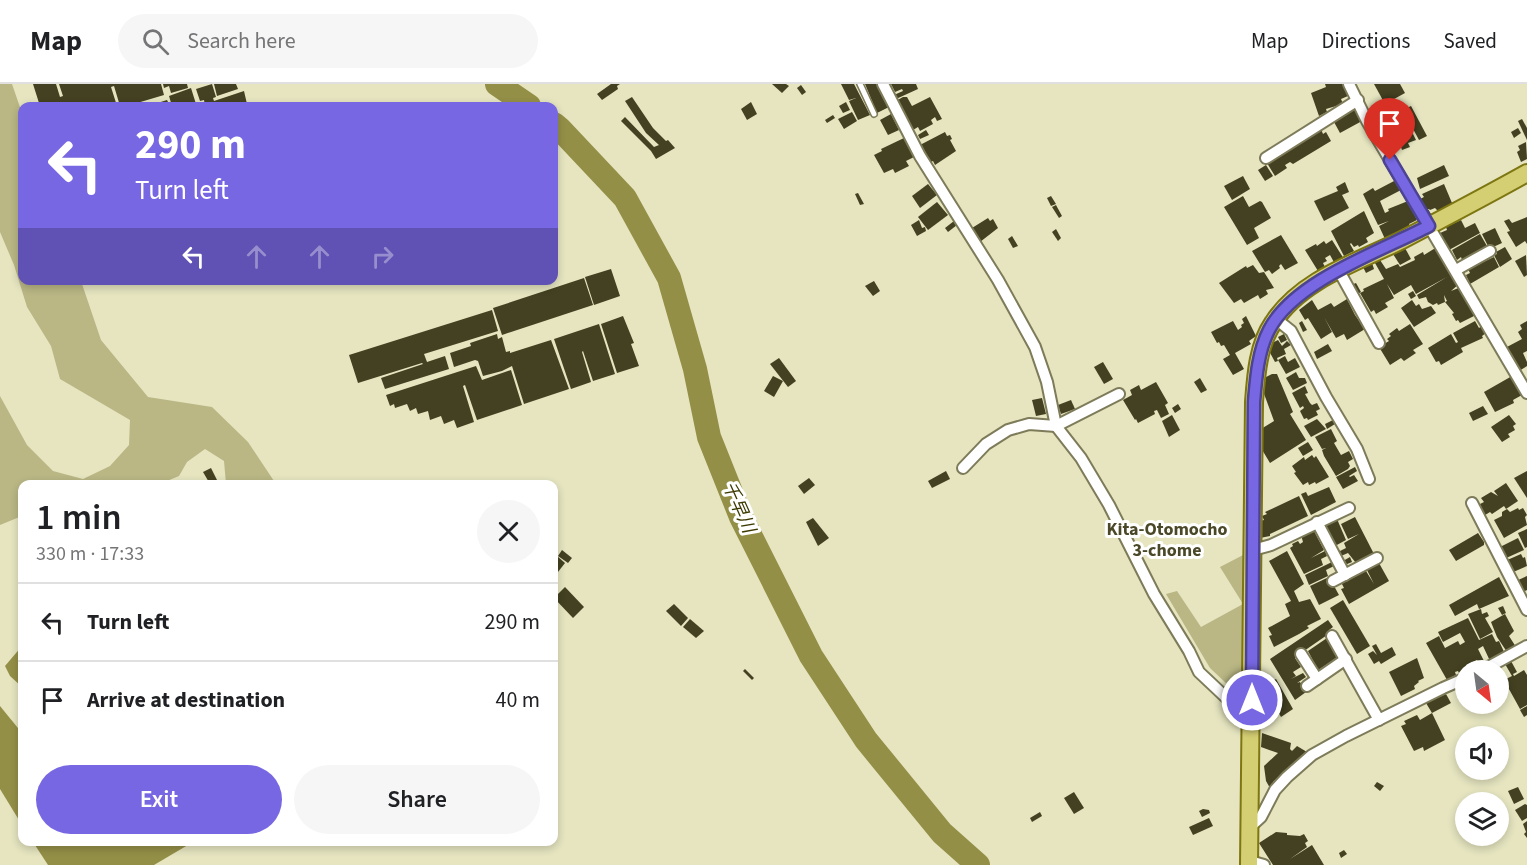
<!DOCTYPE html>
<html lang="en">
<head>
<meta charset="utf-8">
<style>
	body { margin:0; font-family:"Source Sans 3","Noto Sans JP",sans-serif; background:#f6f6f6; color:#202124; height:100vh; display:flex; flex-direction:column; font-size:22px; white-space:nowrap }
	* { box-sizing:border-box; margin:0 }
	p { font-size:20px; color:#757577 }
	.icon { flex:none; width:33px; height:33px; fill:none; stroke:currentColor; stroke-width:2; stroke-linecap:round; stroke-linejoin:round }
	.map { position:relative; flex:1; overflow:hidden }
	.sheet { position:absolute; left:18px; top:396px; width:540px; height:366px; display:flex; flex-direction:column; background:#fff; border-radius:12px; box-shadow:0 3px 9px #0003 }
	.sheet>* { flex:none }
	.hud { position:absolute; left:18px; top:18px; width:540px; height:183px; border-radius:12px; box-shadow:0 3px 9px #0003; background:#7767e2; color:#fff; overflow:hidden }
	.needle { width:39px; rotate:151deg }
	.tools { position:absolute; left:1455px; top:576px; display:grid; gap:12px }
	.tools a { display:grid; place-items:center; width:54px; height:54px; border-radius:50%; background:#fff; box-shadow:0 3px 9px #0003; font-size:30px }
	.pin { position:absolute; display:grid; place-items:center; width:51px; height:51px; color:#fff; margin:-62px -26px; border-radius:50% 50% 50% 0; rotate:-45deg; box-shadow:0 0 6px #0007 }
	.pin .icon { rotate:45deg }
	.me { position:absolute; width:66px; margin:-33px; rotate:0deg; stroke-linejoin:round; filter:drop-shadow(0 0 4px #0008) }
	.turn { display:flex; align-items:center; gap:21px; height:126px; padding:0 18px; font-size:27px }
	.turn .icon { width:78px; height:78px; stroke-width:2.5 }
	.turn b { display:block; font-size:42px; line-height:51px }
	.lanes { display:flex; align-items:center; height:57px; padding:0 18px; background:#0003; justify-content:center; gap:30px; direction:ltr }
	.lanes .off { opacity:.35 }
	.round { display:grid; place-items:center; flex:none; width:63px; height:63px; border-radius:32px; background:#f6f6f6 }
	.headline { display:flex; align-items:center; justify-content:space-between; height:102px; padding:0 18px }
	h1 { font-size:36px; font-weight:600; line-height:45px }
	.button { display:flex; gap:12px; margin-top:auto; padding:12px 18px }
	.button a { flex:1; height:69px; border-radius:36px; background:#7767e2; color:#fff; font-size:24px; font-weight:600; line-height:69px; text-align:center }
	.button a+a { background:#f6f6f6; color:#202124 }
	ul { padding:0; list-style:none }
	li { display:flex; align-items:center; gap:18px; height:78px; padding:0 18px; border-top:2px solid #e0e0e0 }
	li div { flex:1 }
	li b { display:block; font-size:22px }
	li em { font-style:normal }
	header { display:flex; align-items:center; gap:36px; box-sizing:border-box; height:84px; padding:0 30px; background:#fff; border-bottom:2px solid #e0e0e0 }
	header strong { font-size:28px }
	nav { display:flex; gap:33px; margin-inline-start:auto; font-size:21px }
	.search { width:420px; height:54px; background:#f6f6f6; display:flex; align-items:center; gap:15px; box-sizing:border-box; padding:0 21px; border-radius:33px; color:#757577; font-size:22px }
	.map>svg:first-child { display:block }
	.green { fill:#bab785 }
	.water { fill:#948f47 }
	.lines { fill:none; stroke-linecap:round; stroke-linejoin:round }
	.river { stroke:#948f47; stroke-width:24 }
	.building { fill:#434121 }
	.service-casing { stroke:#7d7b59; stroke-width:8 }
	.minor-casing { stroke:#7d7b59; stroke-width:14 }
	.primary-casing { stroke:#7d7611; stroke-width:20 }
	.service { stroke:#fff; stroke-width:5 }
	.minor { stroke:#fff; stroke-width:10 }
	.primary { stroke:#d5cf74; stroke-width:16 }
	.route-casing { stroke:#4d4393; stroke-width:15 }
	.route { stroke:#7767e2; stroke-width:10 }
	.labels { text-anchor:middle; stroke-width:6; stroke-linejoin:round; paint-order:stroke }
	.water-label { font-size:18px; font-style:italic; fill:#3d3900; stroke:#fff }
	.neighbourhood-label { font-size:18px; font-weight:bold; fill:#4a4828; stroke:#fff }
</style>
</head>
<body>
<header>
<strong>Map</strong>
<div class="search"><svg class="icon" aria-label="search" viewBox="0 0 24 24"><circle cx="10" cy="10" r="6"/><path d="M15 15l6 6"/></svg>Search here</div>
<nav><a>Map</a><a>Directions</a><a>Saved</a></nav>
</header>
<div class="map">
<svg width="1527" height="781" viewBox="0 0 1527 781">
	<rect width="100%" height="100%" fill="#e6e5c0"/>
	<g class="green">
		<path d="M0,0H12L22,29V196L81,197L101,256L148,313L212,323L248,358L276,400H226L224,377L205,365L187,378L179,392L160,400H22V432L0,441V312L27,361L53,387L83,395L110,382L129,361L130,336L60,295L51,262L27,223L14,181L0,148Z"/>
		<path d="M1247,469L1246,618L1210,584L1166,510L1177,507L1201,543L1243,520L1220,483Z"/>
	</g>
	<g class="water">
		<path d="M22,562V603L10,592L5,582Z"/>
		<path d="M0,622L22,649V741L0,705Z"/>
		<path d="M33,758H193L154,781H48Z"/>
	</g>
	<g class="lines">
		<g class="river">
			<path d="M497,0L529,22"/>
			<path d="M554,40L560,45L625,114L669,194L695,285L709,353L741,433L811,572L866,656L942,749L978,781"/>
		</g>
	</g>
	<g class="building">
		<path d="M33,0H56L60,13L63,12L59,0H161L164,11L127,22H120L114,2L111,3L117,22H68L67,20L64,21L65,22H30L39,19Z"/>
		<path d="M163,0H187L188,4L171,9L169,2L164,4Z"/>
		<path d="M212,0L216,13L213,14L214,17L244,7L247,20L234,22H205L204,16L200,17L196,5Z"/>
		<path d="M214,0H236L238,5L217,12Z"/>
		<path d="M611,0H620L617,2L618,5L602,16L597,10Z"/>
		<path d="M772,0H786L789,2L782,9Z"/>
		<path d="M841,0H854L870,31L858,36L849,17L856,14L849,16Z"/>
		<path d="M865,0H878L889,23L877,29Z"/>
		<path d="M891,0H916L918,5L896,15L894,11L903,7L902,5L895,8Z"/>
		<path d="M1325,0H1344L1348,12L1341,15L1343,20L1326,25L1327,28L1319,32L1311,9L1326,3Z"/>
		<path d="M1374,0H1400L1405,9L1385,20Z"/>
		<path d="M801,1L806,8L802,11L797,4Z"/>
		<path d="M191,4L196,20L188,22H172L169,12Z"/>
		<path d="M632,13L653,44L666,57L668,56L675,64L656,75L651,67L621,37L625,33L654,63L659,61L646,49L625,17Z"/>
		<path d="M903,13H907L912,22L930,13L942,35L937,37L935,33L931,36L933,40L920,47L918,43L913,46L896,17Z"/>
		<path d="M167,16L169,20L161,22H148Z"/>
		<path d="M751,18L757,30L747,36L741,25Z"/>
		<path d="M846,18L850,26L843,29L839,22Z"/>
		<path d="M1411,22L1427,52L1419,56L1403,26Z"/>
		<path d="M1355,25L1362,37L1340,49L1334,38Z"/>
		<path d="M1402,27L1404,31L1399,33L1402,39L1392,43L1388,34Z"/>
		<path d="M852,28L857,37L844,45L838,35Z"/>
		<path d="M891,30L899,46L888,51L880,36Z"/>
		<path d="M833,31L835,34L827,39L825,36Z"/>
		<path d="M1522,35L1527,44V56L1518,37Z"/>
		<path d="M1408,40L1416,56L1408,59L1410,63L1402,66L1401,63L1396,66L1389,53Z"/>
		<path d="M1518,44L1521,49L1514,54L1511,48Z"/>
		<path d="M1321,45L1323,50L1326,48L1331,57L1293,80L1290,78L1285,81L1287,84L1275,92L1267,79Z"/>
		<path d="M926,46L929,51L920,55L918,51Z"/>
		<path d="M945,48L947,52L950,51L952,55L950,56L956,67L935,81L933,77L929,79L920,61Z"/>
		<path d="M904,54L914,73L906,77L909,82L895,89L893,85L884,89L874,71L882,67L881,65Z"/>
		<path d="M1526,58L1527,75L1521,78L1517,68L1520,66L1518,62Z"/>
		<path d="M1266,81L1273,92L1265,97L1258,86Z"/>
		<path d="M1444,81L1449,92L1420,105L1417,94Z"/>
		<path d="M1243,92L1250,105L1232,116L1224,102Z"/>
		<path d="M1396,96L1401,106L1380,117L1385,129L1389,127L1388,125L1408,117L1417,136L1409,140L1410,142L1385,155L1379,142L1389,137L1378,141L1363,110L1373,104L1375,107Z"/>
		<path d="M1345,98L1349,108L1342,111L1349,124L1324,137L1314,117L1338,107L1336,103Z"/>
		<path d="M928,100L937,111L920,124L912,112Z"/>
		<path d="M1444,100L1452,119L1438,127L1435,124L1430,126L1429,125H1428L1431,130L1428,132L1418,116L1424,113L1422,110Z"/>
		<path d="M858,109L864,120L860,121L855,110Z"/>
		<path d="M1051,112L1056,120L1051,122L1047,114Z"/>
		<path d="M1243,112L1249,123L1260,117L1262,118L1271,134L1254,144L1259,154L1247,161L1224,123Z"/>
		<path d="M937,118L948,131L928,146L918,133Z"/>
		<path d="M1056,121L1062,132L1059,134L1052,123Z"/>
		<path d="M1364,127L1374,149L1366,154L1368,158L1359,163L1358,161L1354,163L1351,159L1350,160L1354,167L1344,172L1331,147Z"/>
		<path d="M1527,133V160L1525,157L1516,163L1507,148L1510,147L1504,137L1509,135L1512,139Z"/>
		<path d="M988,134L990,137L993,135L998,144L980,158L972,144Z"/>
		<path d="M919,136L922,144L925,143L926,147L917,152L911,141Z"/>
		<path d="M1461,136L1465,144L1475,139L1480,149L1449,166L1440,149L1447,146L1446,143Z"/>
		<path d="M954,137L957,141L948,148L945,144Z"/>
		<path d="M1495,144L1502,159L1491,164L1490,161L1488,162L1482,150Z"/>
		<path d="M1056,145L1061,154L1058,157L1052,148Z"/>
		<path d="M1480,150L1487,162L1462,176L1461,173L1457,176L1452,166Z"/>
		<path d="M1281,151L1298,179L1285,186L1281,180L1279,182L1280,184L1272,190L1269,186L1265,188L1252,167Z"/>
		<path d="M1012,152L1018,162L1013,164L1008,155Z"/>
		<path d="M1332,156L1344,175L1335,180L1330,171L1325,174L1327,177L1323,179L1325,183L1318,187L1305,166L1316,160L1317,162L1324,157L1326,160Z"/>
		<path d="M1437,163L1459,200L1451,207L1461,203L1476,231L1460,239L1458,236L1456,237L1452,230L1454,229L1445,218L1447,217L1444,211L1445,218L1438,221L1437,219L1433,221L1428,218L1426,213L1419,215L1417,211L1447,193L1416,210L1411,201L1394,211L1387,200L1394,214L1385,219L1388,223L1376,230L1374,226L1371,228L1360,209L1364,207L1363,205L1384,195L1375,179L1380,176L1386,185L1398,180L1400,183L1415,176L1414,173L1423,168L1424,171Z"/>
		<path d="M1505,163L1512,175L1500,183L1494,171L1497,170L1496,168Z"/>
		<path d="M1405,164L1411,175L1400,181L1393,170Z"/>
		<path d="M1526,171L1527,191L1524,193L1515,177Z"/>
		<path d="M1494,173L1499,183L1470,200L1466,191L1470,189L1468,185Z"/>
		<path d="M1372,179L1374,185L1366,189L1363,183Z"/>
		<path d="M1253,181L1259,189L1264,188L1274,204L1266,206L1268,210L1260,215L1258,211L1244,219L1241,215L1234,219L1219,199L1246,182L1247,184Z"/>
		<path d="M611,185L620,212L594,221L585,193Z"/>
		<path d="M584,194L593,221L502,251L493,224Z"/>
		<path d="M874,197L880,207L873,212L865,202Z"/>
		<path d="M1356,199L1361,208L1356,211L1351,201Z"/>
		<path d="M1413,207L1416,212L1411,215L1408,210Z"/>
		<path d="M1347,215L1355,231L1365,245L1347,256L1344,250L1336,254L1324,233L1332,248L1321,255L1308,234L1305,236L1299,226L1312,216L1318,226L1331,219L1334,223Z"/>
		<path d="M1412,216L1416,222L1419,220L1422,225L1431,222L1436,229L1414,243L1401,224Z"/>
		<path d="M492,226L498,247L424,270L427,278L445,272L449,285L385,305L381,294L423,280L422,279L358,299L349,271Z"/>
		<path d="M623,232L634,259L631,260L639,282L617,289L601,240Z"/>
		<path d="M1246,232L1256,252L1249,257L1251,260L1235,269L1244,285L1233,291L1223,275L1230,271L1224,261L1221,262L1219,258L1217,259L1211,248L1233,237L1238,246L1242,243L1241,241L1244,239L1242,235Z"/>
		<path d="M1302,237L1307,246L1303,248L1299,239Z"/>
		<path d="M1475,237L1479,244L1482,242L1486,249L1482,252L1483,254L1461,264L1463,268L1441,281L1439,277L1436,278L1428,264L1451,250L1456,259L1458,258L1453,249Z"/>
		<path d="M1527,237V267L1523,269L1527,278V282L1519,287L1505,264L1522,255L1518,248L1522,245L1520,241Z"/>
		<path d="M599,240L615,290L593,297L583,267L582,268L591,298L571,305L554,255Z"/>
		<path d="M1410,240L1423,260L1413,266L1416,269L1404,277L1401,274L1390,281L1379,263L1389,257L1387,255L1391,252L1389,250L1397,244L1399,247Z"/>
		<path d="M497,250L498,255L502,253L506,268L510,267V269L551,256L569,305L524,320L512,282L502,287L483,292L478,277L475,276L454,283L450,269L471,262L470,259Z"/>
		<path d="M1284,250L1287,256L1281,259L1278,253Z"/>
		<path d="M1278,256L1282,262L1287,257L1291,261L1284,265L1286,270L1277,274L1278,277L1275,278L1268,265L1272,259Z"/>
		<path d="M1328,260L1332,267L1317,275L1314,268Z"/>
		<path d="M1285,272L1288,278L1295,274L1300,283L1286,290L1278,276Z"/>
		<path d="M779,274L796,297L788,303L770,280Z"/>
		<path d="M1103,278L1113,295L1104,300L1094,283Z"/>
		<path d="M476,282L482,296L511,286L522,321L477,336L465,301L463,302L474,338L457,344L454,336L444,340L441,332L430,336L428,327L418,330L416,324L410,327L407,320L395,324L394,320L390,322L386,311Z"/>
		<path d="M1296,288L1299,294H1305L1307,299L1293,306L1286,294Z"/>
		<path d="M1272,290H1277L1293,328L1290,330L1306,356L1270,379L1261,364V345L1274,337L1263,307L1264,298L1266,297L1264,294Z"/>
		<path d="M773,292L783,297L774,313L764,307Z"/>
		<path d="M1512,292L1522,311L1513,316L1514,319L1495,328L1484,308Z"/>
		<path d="M1200,294L1207,306L1201,309L1194,298Z"/>
		<path d="M1156,298L1168,319L1165,321L1169,330L1161,334L1157,326L1154,327L1155,330L1138,339L1136,335L1135,336L1123,316L1132,311L1130,306L1139,301L1141,306Z"/>
		<path d="M1305,302L1308,309L1305,310L1310,319L1312,321L1317,319L1320,325L1316,327L1318,331L1308,336L1307,334L1304,335L1300,327L1304,324L1303,322L1300,324L1292,309Z"/>
		<path d="M1042,314L1046,330L1036,332L1032,316Z"/>
		<path d="M1071,316L1075,325L1061,330L1058,321Z"/>
		<path d="M1178,320L1181,325L1175,329L1172,324Z"/>
		<path d="M1483,322L1488,330L1473,337L1469,329Z"/>
		<path d="M1172,331L1180,346L1169,353L1162,337Z"/>
		<path d="M1509,331L1516,340L1513,342L1515,346L1508,350L1510,353L1502,358L1491,343Z"/>
		<path d="M1317,335L1326,345L1311,353L1304,342Z"/>
		<path d="M1333,336L1335,340L1327,345L1325,340Z"/>
		<path d="M1331,345L1337,357L1334,359L1341,371L1349,367L1353,375L1348,378L1350,382L1348,385L1336,392L1324,372L1322,366L1326,364L1322,365L1315,353Z"/>
		<path d="M1308,358L1313,366L1303,372L1298,364Z"/>
		<path d="M1312,371L1314,374L1316,372L1329,393L1316,400L1315,398L1309,401L1308,398L1303,401L1294,389L1296,388L1292,382L1304,373L1305,376Z"/>
		<path d="M1355,383L1357,387L1349,392L1350,393L1354,391L1358,397L1343,405L1336,393Z"/>
		<path d="M211,384L218,398L214,400H210L203,388Z"/>
		<path d="M946,387L950,395L932,404L928,397Z"/>
		<path d="M1527,387V414L1514,394Z"/>
		<path d="M809,394L815,401L804,410L798,402Z"/>
		<path d="M1506,399L1518,417L1506,425L1504,422L1492,430L1490,428L1482,433L1476,422L1484,418L1481,414L1491,408L1498,412L1494,407Z"/>
		<path d="M1329,403L1336,418L1311,431L1301,410L1306,408L1308,412Z"/>
		<path d="M1299,412L1308,432L1270,450V452L1260,454L1259,441L1261,440L1260,437L1264,436L1262,432L1267,430L1265,428Z"/>
		<path d="M1518,424L1519,426L1523,424L1527,431L1525,433L1527,441L1504,454L1494,436L1502,432V428L1507,425L1510,428Z"/>
		<path d="M1355,433L1374,470L1356,479L1348,469L1341,472L1338,468L1346,464L1344,459L1359,450L1348,455L1341,440Z"/>
		<path d="M813,434L829,454L818,462L806,438Z"/>
		<path d="M1337,435L1346,456L1335,462L1326,443L1327,439Z"/>
		<path d="M1527,445V463L1525,464L1518,449Z"/>
		<path d="M1311,446L1312,448L1314,447L1324,466L1311,474L1325,467L1327,472L1321,475L1323,481L1304,490L1290,464L1293,462L1292,460L1298,457L1300,460L1303,458L1301,451Z"/>
		<path d="M1478,449L1484,458V461L1456,477L1449,466Z"/>
		<path d="M1518,454L1524,466L1504,475L1500,463Z"/>
		<path d="M562,466L572,474L568,479L558,472Z"/>
		<path d="M1287,467L1304,500L1294,507L1299,518L1310,515L1321,535L1307,542L1309,544L1299,550L1274,563L1269,552L1272,551L1268,544L1290,532L1285,520L1291,517L1269,477Z"/>
		<path d="M1521,470L1523,474L1525,473L1527,482L1511,489L1507,482L1510,481L1509,479L1506,481L1505,477Z"/>
		<path d="M557,472L565,479L558,488L554,484V475Z"/>
		<path d="M1350,473L1352,478L1345,481L1343,477Z"/>
		<path d="M1332,478L1334,482L1326,486L1328,492L1309,501L1305,491Z"/>
		<path d="M1379,479L1389,497L1349,520L1341,505L1344,504L1341,498L1366,487L1374,500L1367,486Z"/>
		<path d="M1527,492V506L1523,508L1516,497Z"/>
		<path d="M1329,493L1339,511L1319,521L1310,502Z"/>
		<path d="M1499,493L1509,512L1479,525L1477,520L1455,532L1449,521Z"/>
		<path d="M565,503L584,523L573,534L554,514Z"/>
		<path d="M1343,516L1370,562L1357,570L1330,524Z"/>
		<path d="M674,520L688,534L681,542L666,527Z"/>
		<path d="M1503,522L1506,529L1502,531L1498,524Z"/>
		<path d="M1481,525L1482,530L1487,528L1489,532L1485,534L1493,548L1480,555L1468,530Z"/>
		<path d="M1505,530L1514,547L1509,552L1516,563L1507,568L1497,553L1491,538Z"/>
		<path d="M1468,534L1479,556L1492,550L1496,558L1499,557L1505,570L1490,577L1483,562L1478,565L1485,579L1480,581L1477,576L1466,581L1468,585L1459,589L1458,587L1455,588L1456,591L1447,596L1426,559L1439,552L1445,564L1458,557L1460,561L1465,558L1460,549L1443,558L1438,548Z"/>
		<path d="M690,535L704,547L696,554L683,543Z"/>
		<path d="M1328,536L1333,543L1329,546L1330,549L1304,567L1303,565L1295,570L1297,573L1295,574L1301,583L1293,588L1296,592L1291,595L1303,589L1306,593L1297,599L1300,598L1306,608L1295,616L1270,575Z"/>
		<path d="M1327,554L1337,571L1336,575L1318,586L1308,567Z"/>
		<path d="M1376,560L1381,569L1392,563L1396,571L1381,580L1379,577L1374,580L1368,570L1373,567L1377,571L1372,562Z"/>
		<path d="M1417,574L1424,594L1418,597L1419,598L1414,602L1415,605L1401,612L1389,588Z"/>
		<path d="M1511,577L1517,588L1513,590L1514,592L1524,586L1527,591V621L1520,625L1504,596L1512,592L1505,580Z"/>
		<path d="M745,585L754,594L752,596L743,587Z"/>
		<path d="M1276,595L1293,625L1281,633L1276,624L1270,627L1262,611L1266,606L1263,601Z"/>
		<path d="M1446,610L1451,619L1432,629L1426,619Z"/>
		<path d="M1527,622V631L1524,633L1520,626Z"/>
		<path d="M1432,629L1445,656L1424,667L1423,663L1414,667L1401,642L1406,640L1404,637L1417,631L1420,636Z"/>
		<path d="M1262,649L1291,659L1290,665L1292,667L1297,662L1307,668L1273,698L1275,699L1270,704L1266,697L1264,682L1278,669L1261,663Z"/>
		<path d="M1377,698L1384,702L1380,707L1374,702Z"/>
		<path d="M1518,703L1524,715L1514,720L1508,707Z"/>
		<path d="M1074,708L1084,724L1074,730L1064,714Z"/>
		<path d="M1525,720L1527,721V734L1522,737L1515,726Z"/>
		<path d="M1203,725L1209,726L1210,729L1202,733L1199,727Z"/>
		<path d="M1040,728L1042,732L1032,738L1030,734Z"/>
		<path d="M1209,734L1213,742L1193,751L1189,743Z"/>
		<path d="M1527,737V754L1524,750L1526,748L1523,740Z"/>
		<path d="M1276,748L1287,749V751L1300,752L1304,750L1308,757L1305,759L1307,763L1290,775L1312,761L1324,781H1273L1259,759Z"/>
		<path d="M1344,766L1347,770L1341,774L1339,769Z"/>
	</g>
	<g class="lines">
		<defs>
			<path id="service" d="M860,0L874,30"/>
			<g id="minor">
				<path d="M883,0L920,72L998,196L1035,263L1047,298L1056,342L1081,374L1109,421L1154,510L1189,567L1199,588L1251,637"/>
				<path d="M1349,0L1367,37L1527,309"/>
				<path d="M1266,74L1358,16"/>
				<path d="M1456,186L1490,167"/>
				<path d="M1339,187L1379,259"/>
				<path d="M1276,235L1291,247L1326,313L1357,365L1369,395"/>
				<path d="M963,384L986,360L1008,346L1029,340L1056,342L1119,310"/>
				<path d="M1472,419L1527,526"/>
				<path d="M1317,438L1345,491"/>
				<path d="M1253,466L1271,461L1349,424"/>
				<path d="M1333,497L1377,474"/>
				<path d="M1332,552L1379,636"/>
				<path d="M1301,570L1317,595"/>
				<path d="M1483,586L1527,562"/>
				<path d="M1307,602L1346,575"/>
				<path d="M1250,743L1261,733L1275,706L1287,693L1312,671L1346,652L1443,604L1466,594"/>
				<path d="M1250,777L1264,781"/>
			</g>
			<path id="primary" d="M1249,781L1254,318C1256,291 1258,261 1273,239C1301,195 1358,178 1402,156C1444,134 1486,112 1527,89"/>
		</defs>
		<use href="#service" class="service-casing"/>
		<use href="#minor" class="minor-casing"/>
		<use href="#primary" class="primary-casing"/>
		<use href="#service" class="service"/>
		<use href="#minor" class="minor"/>
		<use href="#primary" class="primary"/>
	</g>
	<g class="lines">
		<defs>
			<path id="route" d="M1252,616L1254,318C1256,294 1258,267 1269,246C1294,197 1381,167 1429,142L1390,76"/>
		</defs>
		<use href="#route" class="route-casing"/>
		<use href="#route" class="route"/>
	</g>
	<g class="labels">
		<g class="water-label">
			<text transform="translate(739 423) rotate(66)" y="6">千早川</text>
		</g>
		<g class="neighbourhood-label">
			<text x="1167" y="451">Kita-Otomocho<tspan x="1167" dy="21">3-chome</tspan></text>
		</g>
	</g>
</svg>
<div class="tools">
<a><svg class="needle" viewBox="-14 -14 28 28"><path d="M0-13l5 13h-10z" fill="#e53935"/><path d="M0 13l5-13h-10z" fill="#757577"/></svg></a>
<a><svg class="icon" aria-label="sound" viewBox="0 0 24 24"><path d="M4 9h4l5-4v14l-5-4H4zM17 9q2 3 0 6"/></svg></a>
<a><svg class="icon" aria-label="layers" viewBox="0 0 24 24"><path d="M12 4l9 5-9 5-9-5zM3 14l9 5 9-5"/></svg></a>
</div>
<div class="pin" style="left:1390px;top:76px;background:#d93025"><svg class="icon" aria-label="arrive" viewBox="0 0 24 24"><path d="M6 21V4h12l-3 4 3 4H6"/></svg></div>
<svg class="me" style="left:1252px;top:616px" viewBox="-20 -20 40 40"><circle r="17" fill="#7767e2" stroke="#fff" stroke-width="3"/><path d="M0-11L8 9 0 5-8 9z" fill="#fff"/></svg>
<div class="hud">
<div class="turn"><svg class="icon" aria-label="left" viewBox="0 0 24 24"><path d="M17 20v-9H6M10 6l-5 5 5 5"/></svg><div><b>290 m</b>Turn left</div></div>
<div class="lanes"><svg class="icon" aria-label="left" viewBox="0 0 24 24"><path d="M17 20v-9H6M10 6l-5 5 5 5"/></svg><svg class="icon off" aria-label="ahead" viewBox="0 0 24 24"><path d="M12 20V5M6 11l6-6 6 6"/></svg><svg class="icon off" aria-label="ahead" viewBox="0 0 24 24"><path d="M12 20V5M6 11l6-6 6 6"/></svg><svg class="icon off" aria-label="right" viewBox="0 0 24 24"><path d="M7 20v-9h11M14 6l5 5-5 5"/></svg></div>
</div>
<section class="sheet">
<div class="headline"><div><h1>1 min</h1><p>330 m · 17:33</p></div><a class="round"><svg class="icon" aria-label="close" viewBox="0 0 24 24"><path d="M6 6l12 12M18 6L6 18"/></svg></a></div>
<ul>
<li><svg class="icon" aria-label="left" viewBox="0 0 24 24"><path d="M17 20v-9H6M10 6l-5 5 5 5"/></svg><div><b>Turn left</b></div><em>290 m</em></li>
<li><svg class="icon" aria-label="arrive" viewBox="0 0 24 24"><path d="M6 21V4h12l-3 4 3 4H6"/></svg><div><b>Arrive at destination</b></div><em>40 m</em></li>
</ul>
<div class="button"><a>Exit</a><a>Share</a></div>
</section>
</div>
</body>
</html>
